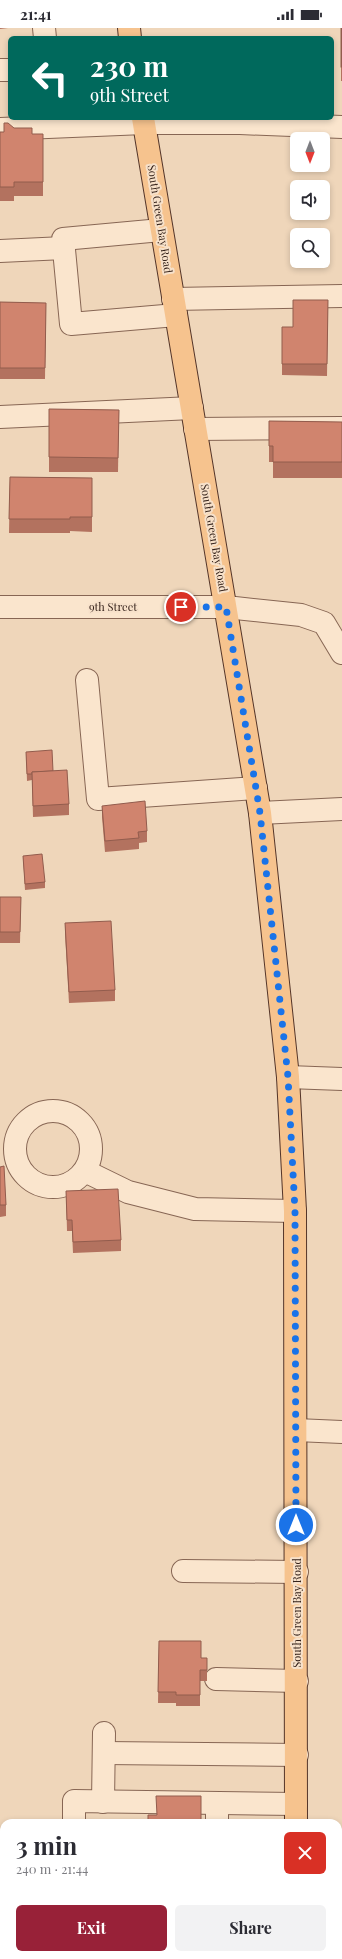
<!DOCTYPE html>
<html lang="en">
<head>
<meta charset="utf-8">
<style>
	body { margin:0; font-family:"Playfair Display",serif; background:#f2f2f3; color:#2b2b33; height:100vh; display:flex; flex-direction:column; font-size:15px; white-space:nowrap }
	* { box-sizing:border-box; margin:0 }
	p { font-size:13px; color:#7c7c81 }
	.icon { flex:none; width:22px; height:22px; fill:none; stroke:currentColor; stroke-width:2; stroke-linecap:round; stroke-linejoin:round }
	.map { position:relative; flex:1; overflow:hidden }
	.drawer { position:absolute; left:0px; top:1791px; width:342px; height:140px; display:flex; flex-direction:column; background:#fff; border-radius:12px 12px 0 0; box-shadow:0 2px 6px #0003 }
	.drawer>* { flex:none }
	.banner { position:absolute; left:8px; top:8px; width:326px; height:84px; border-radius:6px; box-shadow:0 2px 6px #0003; background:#00695c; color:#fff; overflow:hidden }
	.needle { width:26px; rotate:180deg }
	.controls { position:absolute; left:290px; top:104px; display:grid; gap:8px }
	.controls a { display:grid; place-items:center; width:40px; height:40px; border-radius:6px; background:#fff; box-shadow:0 2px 6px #0003; font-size:20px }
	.pin { position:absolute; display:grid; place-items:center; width:34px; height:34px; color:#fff; margin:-17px; border:2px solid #fff; border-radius:50%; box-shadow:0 1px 4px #0007 }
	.me { position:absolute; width:44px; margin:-22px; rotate:0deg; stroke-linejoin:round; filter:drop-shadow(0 0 3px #0008) }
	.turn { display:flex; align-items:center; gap:14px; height:84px; padding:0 16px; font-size:18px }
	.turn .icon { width:52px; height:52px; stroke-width:2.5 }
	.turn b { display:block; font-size:28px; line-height:34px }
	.round { display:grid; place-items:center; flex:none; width:42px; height:42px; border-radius:6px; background:#f2f2f3 }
	.summary { display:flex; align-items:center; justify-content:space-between; height:68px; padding:0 16px }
	h1 { font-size:24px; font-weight:700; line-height:30px }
	.action { display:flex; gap:8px; margin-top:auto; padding:8px 16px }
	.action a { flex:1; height:46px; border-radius:6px; background:#982138; color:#fff; font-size:16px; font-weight:700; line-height:46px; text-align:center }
	.action a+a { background:#f2f2f3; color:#2b2b33 }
	.status { display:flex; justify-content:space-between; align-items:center; height:28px; padding:0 20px; background:#fff; direction:ltr }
	.status svg { height:11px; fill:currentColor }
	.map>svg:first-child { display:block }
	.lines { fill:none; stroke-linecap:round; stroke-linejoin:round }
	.minor-casing { stroke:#876654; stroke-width:24 }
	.major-casing { stroke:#543529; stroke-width:24 }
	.minor { stroke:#fae5cd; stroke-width:22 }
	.major { stroke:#f6c38e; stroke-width:22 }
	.wall { fill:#b3725f }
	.building { fill:#d0846e; stroke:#925c4d }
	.route { stroke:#1a73e8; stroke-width:7; stroke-dasharray:0 12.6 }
	.labels { text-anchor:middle; stroke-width:4; stroke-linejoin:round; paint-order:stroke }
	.street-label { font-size:11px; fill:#35221a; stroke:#f7e1ca }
</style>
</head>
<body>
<div class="status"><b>21:41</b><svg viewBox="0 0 49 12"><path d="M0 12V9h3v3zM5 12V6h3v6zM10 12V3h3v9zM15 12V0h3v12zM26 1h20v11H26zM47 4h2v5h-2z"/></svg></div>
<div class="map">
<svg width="342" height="1931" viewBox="0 0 342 1931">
	<rect width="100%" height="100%" fill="#efd6ba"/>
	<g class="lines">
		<defs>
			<g id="minor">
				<path d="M44,0L45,10"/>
				<path d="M0,42H10"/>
				<path d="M0,101L144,95H240L342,99"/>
				<path d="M161,202L63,211L71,296L176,287"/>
				<path d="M0,223L64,220"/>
				<path d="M173,271L342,268"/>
				<path d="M0,389L192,380"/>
				<path d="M195,401L342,400"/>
				<path d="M0,579H226L301,587L324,595L342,625"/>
				<path d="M87,652L98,771L256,760"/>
				<path d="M260,785L342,781"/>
				<path d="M288,1049L342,1051"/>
				<circle cx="53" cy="1121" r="38"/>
				<path d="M85,1143L128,1164L195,1181L295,1183"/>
				<path d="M296,1402L342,1404"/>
				<path d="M183,1543L297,1544"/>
				<path d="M216,1651L297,1653"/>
				<path d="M104,1725L297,1727"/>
				<path d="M103,1774L104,1705"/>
				<path d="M74,1795V1773L296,1776"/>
				<path d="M217,1795V1775"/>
				<path d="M338,1914H342"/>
			</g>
			<g id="major">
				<path d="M129,0L130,10"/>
				<path d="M143,90L260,785L288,1049L295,1183L296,1795"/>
				<path d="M296,1931V1927"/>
			</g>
		</defs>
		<use href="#minor" class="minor-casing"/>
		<use href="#major" class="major-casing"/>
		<use href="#minor" class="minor"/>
		<use href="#major" class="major"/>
	</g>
	<g class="wall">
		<path d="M0,0H8L0,1Z"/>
		<rect x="341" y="0" width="1" height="53"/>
		<path d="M14,100L32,106H43V168H14V173H0V104H4Z"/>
		<path d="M328,272L327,348L282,347V299H293Z"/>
		<path d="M0,274L46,275L45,351H0Z"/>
		<path d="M49,381L119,382L118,444H49Z"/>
		<path d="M269,393L342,394V450H273V434H269Z"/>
		<path d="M10,449L92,450V504L70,503V505H9Z"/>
		<path d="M26,724L53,743L69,776V787L33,789L32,752L27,753Z"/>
		<path d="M102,778L147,803V814L139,815V821L105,824L102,789Z"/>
		<path d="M23,828L45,854V860L25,862Z"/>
		<path d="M0,869H21L20,915H0Z"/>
		<path d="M65,895L115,962V973L69,975L65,906Z"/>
		<path d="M0,1139L6,1177V1188L0,1189Z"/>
		<path d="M66,1163L121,1212V1223L73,1225L72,1203H67Z"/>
		<path d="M159,1613L201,1630H207V1653H200V1678H176V1675H158Z"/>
	</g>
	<g class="building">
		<rect x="341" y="0" width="1" height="39"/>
		<path d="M4,95H8L14,100H32V106H43V154H14V159H0V104H4Z"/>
		<path d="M293,272H328L327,336H282V299H293Z"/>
		<path d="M0,274L46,275L45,340H0Z"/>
		<path d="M49,381L119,382L118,430L49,429Z"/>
		<path d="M269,393L342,394V434H273V418H269Z"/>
		<path d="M10,449L92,450V489H70V491H9Z"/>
		<path d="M52,722L53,743L32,744V746H27L26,724Z"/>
		<path d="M67,742L69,776L33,778L32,744Z"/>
		<path d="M145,773L147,803L138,804L139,810L105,813L102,778Z"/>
		<path d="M42,826L45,854L25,856L23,828Z"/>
		<path d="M0,869H21L20,904H0Z"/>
		<path d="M111,893L115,962L69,964L65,895Z"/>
		<path d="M4,1138L6,1177H0V1139Z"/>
		<path d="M118,1161L121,1212L73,1214L72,1192H67L66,1163Z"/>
		<path d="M159,1613H201V1630H207V1642H200V1667H176V1664H158Z"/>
		<path d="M156,1768H201V1795H148V1787H157Z"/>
	</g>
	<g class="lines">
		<path class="route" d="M181,579H226L260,785L288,1049L295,1183L296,1497"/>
	</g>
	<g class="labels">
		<g class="street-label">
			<text transform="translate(160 191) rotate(81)" y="4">South Green Bay Road</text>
			<text transform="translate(214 510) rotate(80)" y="4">South Green Bay Road</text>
			<text x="113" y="583">9th Street</text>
			<text transform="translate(297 1585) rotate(-90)" y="4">South Green Bay Road</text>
		</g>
	</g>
</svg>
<div class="controls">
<a><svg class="needle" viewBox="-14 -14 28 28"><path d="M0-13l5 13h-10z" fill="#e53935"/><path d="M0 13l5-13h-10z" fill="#7c7c81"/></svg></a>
<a><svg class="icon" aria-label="sound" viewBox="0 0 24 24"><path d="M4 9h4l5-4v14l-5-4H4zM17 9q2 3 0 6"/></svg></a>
<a><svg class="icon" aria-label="search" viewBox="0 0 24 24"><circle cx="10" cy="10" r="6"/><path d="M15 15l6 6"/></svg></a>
</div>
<div class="pin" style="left:181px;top:579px;background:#d93025"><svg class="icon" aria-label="arrive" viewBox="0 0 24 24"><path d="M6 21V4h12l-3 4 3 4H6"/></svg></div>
<svg class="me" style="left:296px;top:1497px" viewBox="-20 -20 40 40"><circle r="17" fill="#1a73e8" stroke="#fff" stroke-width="3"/><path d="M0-11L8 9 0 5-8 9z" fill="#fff"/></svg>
<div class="banner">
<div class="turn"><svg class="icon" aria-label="left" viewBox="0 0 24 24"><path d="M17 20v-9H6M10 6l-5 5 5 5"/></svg><div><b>230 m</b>9th Street</div></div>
</div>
<section class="drawer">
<div class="summary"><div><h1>3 min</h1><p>240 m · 21:44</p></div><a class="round" style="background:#d93025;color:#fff"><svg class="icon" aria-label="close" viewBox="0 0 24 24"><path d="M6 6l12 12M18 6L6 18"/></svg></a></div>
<div class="action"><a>Exit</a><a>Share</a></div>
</section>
</div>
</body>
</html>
